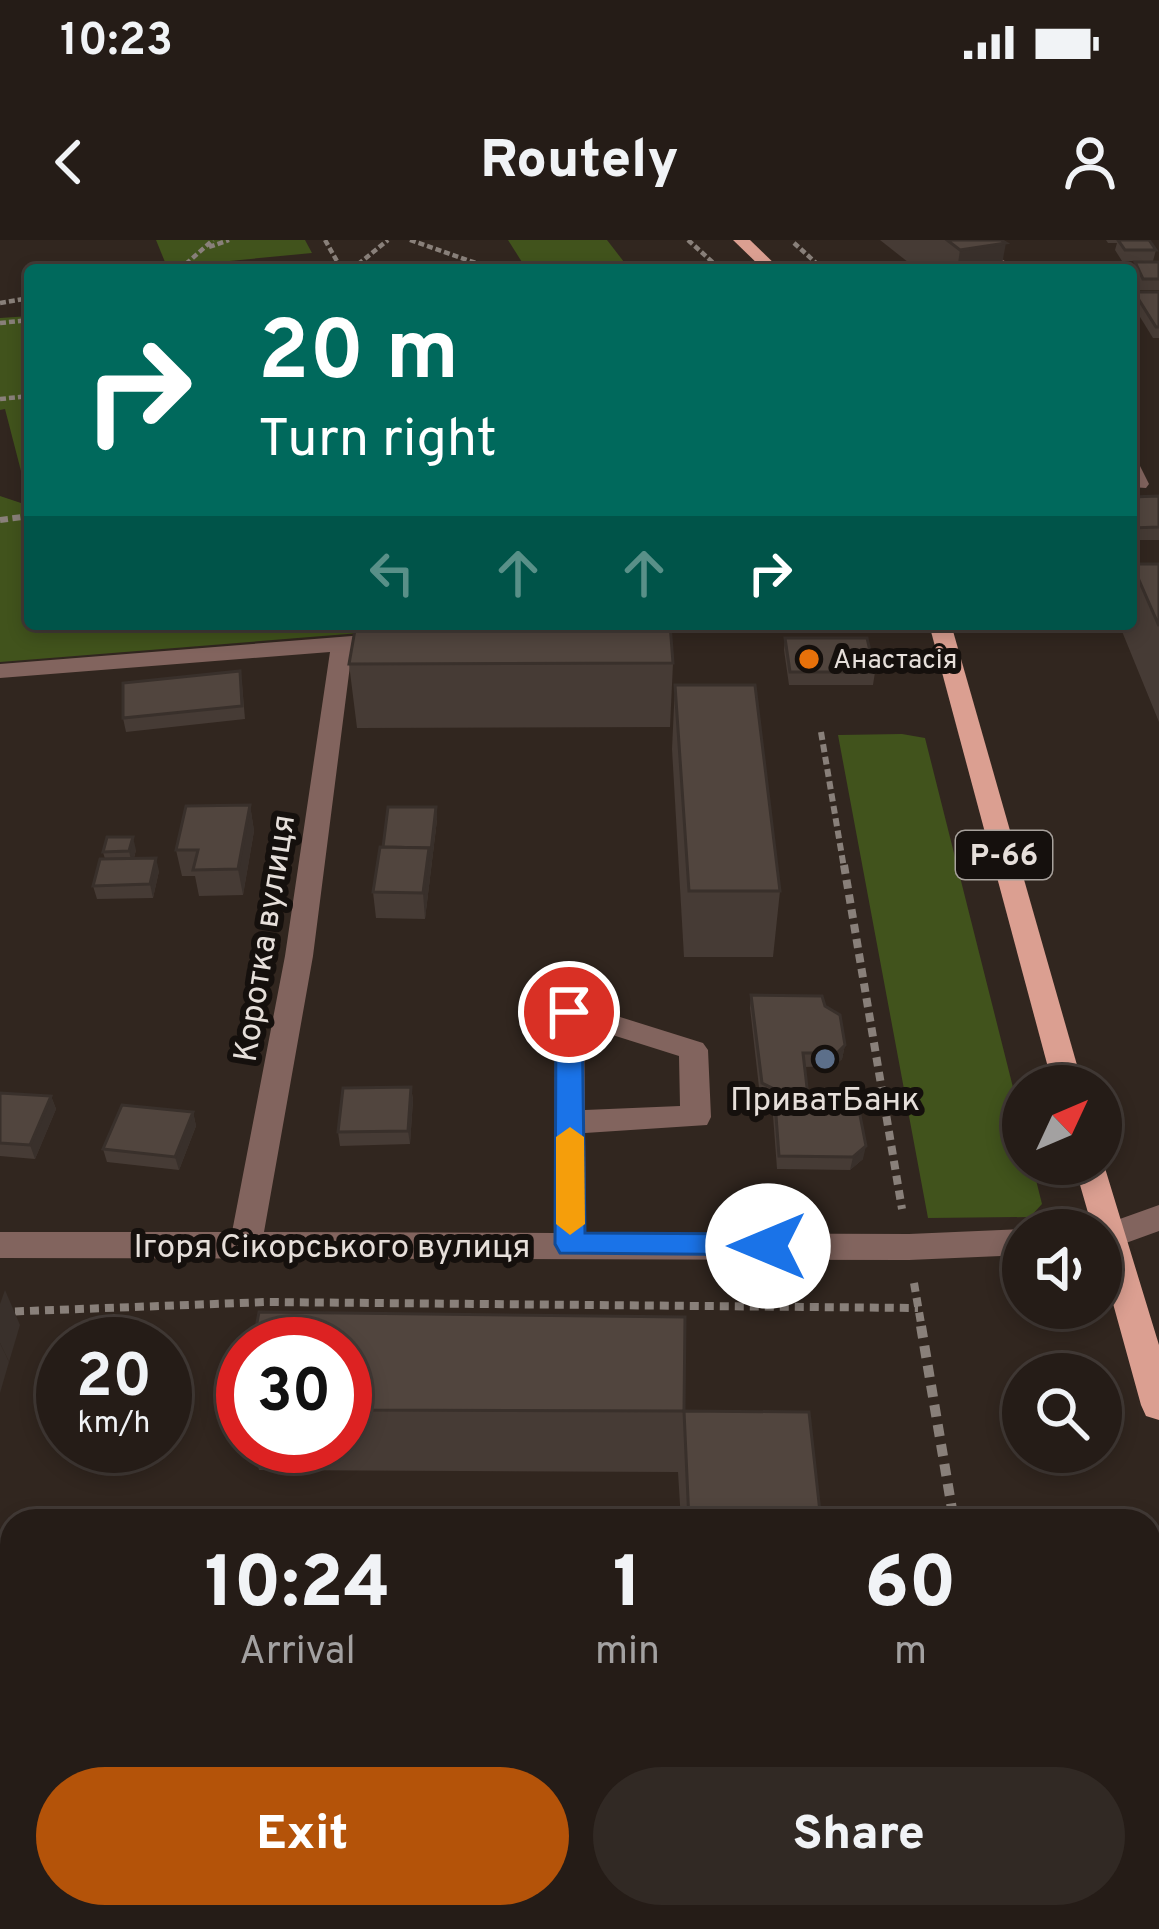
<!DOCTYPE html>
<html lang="en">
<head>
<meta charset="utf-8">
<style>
	body { margin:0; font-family:Overpass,sans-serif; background:#312924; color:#f1f3f6; height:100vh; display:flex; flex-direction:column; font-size:45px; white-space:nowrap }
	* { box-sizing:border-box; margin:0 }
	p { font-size:39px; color:#a3a1a1 }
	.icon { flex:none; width:66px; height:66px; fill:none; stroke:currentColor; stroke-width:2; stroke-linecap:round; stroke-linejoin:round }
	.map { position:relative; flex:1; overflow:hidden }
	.details { position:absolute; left:0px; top:1269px; width:1161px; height:420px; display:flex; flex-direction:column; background:#251c17; border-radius:36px 36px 0 0; box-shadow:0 6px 18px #0003,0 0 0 3px #423a36 }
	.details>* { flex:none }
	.hud { position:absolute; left:24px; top:24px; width:1113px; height:366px; border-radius:12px; box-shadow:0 6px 18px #0003,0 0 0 3px #423a36; background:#00695c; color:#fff; overflow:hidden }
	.needle { width:78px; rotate:46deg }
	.fabs { position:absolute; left:1002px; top:825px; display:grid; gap:24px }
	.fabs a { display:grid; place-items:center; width:120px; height:120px; border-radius:50%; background:#251c17; box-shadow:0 6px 18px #0003,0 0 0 3px #423a36; font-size:60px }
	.speed { position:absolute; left:36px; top:1077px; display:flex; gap:24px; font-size:60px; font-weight:700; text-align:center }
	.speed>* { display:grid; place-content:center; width:156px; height:156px; border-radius:50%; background:#251c17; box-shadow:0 6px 18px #0003,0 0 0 3px #423a36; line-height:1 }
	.speed small { font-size:30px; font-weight:400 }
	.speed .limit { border:18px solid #d22; background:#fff; color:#111 }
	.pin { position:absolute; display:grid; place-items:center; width:102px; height:102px; color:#fff; margin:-51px; border:6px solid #fff; border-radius:50%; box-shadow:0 3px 12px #0007 }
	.me { position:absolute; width:132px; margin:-66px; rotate:270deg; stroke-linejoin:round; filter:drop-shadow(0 0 9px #0008) }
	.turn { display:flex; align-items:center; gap:42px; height:252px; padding:0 36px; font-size:54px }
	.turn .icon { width:156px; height:156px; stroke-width:2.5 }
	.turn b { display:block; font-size:84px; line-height:102px }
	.lanes { display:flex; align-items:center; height:114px; padding:0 36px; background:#0003; justify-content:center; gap:60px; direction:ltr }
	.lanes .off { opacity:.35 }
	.eta { display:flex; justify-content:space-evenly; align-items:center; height:204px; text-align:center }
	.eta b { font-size:72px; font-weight:800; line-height:84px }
	.primary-button { display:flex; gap:24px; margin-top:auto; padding:24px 36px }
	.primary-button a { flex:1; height:138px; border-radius:72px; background:#b45309; color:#fff; font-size:48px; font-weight:800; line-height:138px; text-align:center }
	.primary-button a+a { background:#312924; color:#f1f3f6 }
	.status { display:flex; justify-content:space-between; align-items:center; height:84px; padding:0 60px; background:#251c17; direction:ltr }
	.status svg { height:33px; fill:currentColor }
	header { display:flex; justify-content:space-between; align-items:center; height:156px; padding:0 36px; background:#251c17; font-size:54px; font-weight:800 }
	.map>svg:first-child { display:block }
	.green { fill:#41531c }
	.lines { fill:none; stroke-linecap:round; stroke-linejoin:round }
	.path-far3 { stroke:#89807a; stroke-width:4.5; stroke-dasharray:6 3; stroke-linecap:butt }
	.path-far2 { stroke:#89807a; stroke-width:6; stroke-dasharray:8 4.5; stroke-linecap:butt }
	.path-far1 { stroke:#89807a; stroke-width:8; stroke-dasharray:9 6; stroke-linecap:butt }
	.path { stroke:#89807a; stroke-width:10; stroke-dasharray:12 8; stroke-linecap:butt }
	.minor { fill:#82645e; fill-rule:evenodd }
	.major { fill:#db9f91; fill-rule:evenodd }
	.wall { fill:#463b35 }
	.shaded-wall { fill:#39302b }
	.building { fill:#51453e; stroke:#39302b; stroke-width:3 }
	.route { fill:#1a73e8; stroke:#114b97; stroke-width:3 }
	.slow { fill:#f59e0b }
	.food-dot { fill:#e8710a; stroke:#15100d; stroke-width:4.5 }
	.service-dot { fill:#5c6f8a; stroke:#15100d; stroke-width:4.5 }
	.labels { text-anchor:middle; stroke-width:12; stroke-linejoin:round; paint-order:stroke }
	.far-poi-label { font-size:27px; fill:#e6dfda; stroke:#15100d; text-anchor:start }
	.shield { fill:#15100d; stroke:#a7a19c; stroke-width:3 }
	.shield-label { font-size:30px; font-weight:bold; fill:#e6dfda }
	.street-label { font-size:33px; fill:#e6dfda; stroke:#15100d }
	.poi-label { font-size:33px; fill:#e6dfda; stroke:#15100d }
</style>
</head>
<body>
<div class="status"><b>10:23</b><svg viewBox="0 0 49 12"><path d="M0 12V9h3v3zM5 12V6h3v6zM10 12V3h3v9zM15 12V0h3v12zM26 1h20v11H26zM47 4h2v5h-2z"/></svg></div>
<header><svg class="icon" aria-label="back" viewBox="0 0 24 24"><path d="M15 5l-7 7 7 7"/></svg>Routely<svg class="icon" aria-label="person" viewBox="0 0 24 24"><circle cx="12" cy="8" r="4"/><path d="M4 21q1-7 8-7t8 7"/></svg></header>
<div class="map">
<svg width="1159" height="1689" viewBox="0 0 1159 1689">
	<rect width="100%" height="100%" fill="#31261f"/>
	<g class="green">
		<path d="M156,0H305L312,13L167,27Z"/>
		<path d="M508,0H607L624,22L527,30Z"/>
		<path d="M30,76V384H472L0,422V256L30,266L5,169L0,170V78Z"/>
		<path d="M902,494L925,498L1023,887V924H1032L1042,964L1030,977L928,978L838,495Z"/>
	</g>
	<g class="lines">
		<g class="path-far3">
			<path d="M325,0L342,30"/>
			<path d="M410,0L496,30"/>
			<path d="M688,0L718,27"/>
			<path d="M794,3L824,30"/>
			<path d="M209,7L229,0"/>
			<path d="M179,30L213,0"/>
			<path d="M351,30L388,0"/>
			<path d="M706,30L729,28"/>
			<path d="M0,63L30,58"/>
			<path d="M0,83L30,80"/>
			<path d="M0,159L30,156"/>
		</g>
		<g class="path-far2">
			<path d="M0,280L30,276"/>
			<path d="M821,492L844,628"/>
		</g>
		<g class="path-far1">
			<path d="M844,625L902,969"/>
			<path d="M914,1043L922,1089"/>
			<path d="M0,1072L267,1062L918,1068"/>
		</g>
		<g class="path">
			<path d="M921,1086L954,1281"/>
			<path d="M1020,1677L1022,1689"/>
		</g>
		<g class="minor">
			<path d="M960,0H978L1016,30H998Z"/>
			<path d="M1131,220L1138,222L1149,244L1146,248L1131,247Z"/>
			<path d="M390,393L398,395V405L352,410L313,716L264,992L554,993L555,771L569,761L703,803L708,810L711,877L707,885L585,893L586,993L909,994L1023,989V1015L909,1020L0,1018V992H232L285,716L330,412L0,438V424ZM584,786L679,816L680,866L585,870Z"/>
			<path d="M1159,965V991L1101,1012V990H1089Z"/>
		</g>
		<g class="major">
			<path d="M733,0H750L781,30H764Z"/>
			<path d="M929,384H951L1083,846H1053Z"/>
			<path d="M1101,915L1159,1105V1180L1146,1176L1141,1165L1101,1020V990H1093L1074,924H1101Z"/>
		</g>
	</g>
	<g class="wall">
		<path d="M880,0H1001V30H918Z"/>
		<path d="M1106,0H1149L1156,10L1153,21H1122L1115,10L1117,3H1108Z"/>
		<path d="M1135,22H1159V50H1140L1132,33Z"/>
		<path d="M1134,52H1159V98H1153L1132,64Z"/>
		<path d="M1159,256V300H1131V257Z"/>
		<path d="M1132,324H1159V482L1119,384H1131Z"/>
		<path d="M785,398L875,432L873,445H789L784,410Z"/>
		<path d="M673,423L670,487L357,488L349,424Z"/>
		<path d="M242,444L245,479L126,492L123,478Z"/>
		<path d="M675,445L780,651L773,717H684L672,509Z"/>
		<path d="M250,565L254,591L243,655L199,656L195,636H182L176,610Z"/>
		<path d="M436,567L437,580L425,679L376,678L373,652L383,607Z"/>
		<path d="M136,610L134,618L159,631L153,658L97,659L93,646L105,619L103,612Z"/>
		<path d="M751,755L825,766L845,805L842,819L834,826L805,827L808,856L863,919L850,930L777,929L772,862L760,856L750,768Z"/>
		<path d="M411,847L413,860L410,904L340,906L338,892Z"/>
		<path d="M0,853L51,856L56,869L35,919L0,916Z"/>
		<path d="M193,872L196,886L179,930L107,922L103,909Z"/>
		<path d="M345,1104L684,1171L821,1281H681L678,1232L259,1230L252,1206H345Z"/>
		<path d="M0,1409L12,1415V1496H0Z"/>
		<path d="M764,1677H834L836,1689H765Z"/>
	</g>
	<g class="shaded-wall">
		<path d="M1006,3L1001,30H957L960,10Z"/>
		<path d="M250,565L254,591L243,655L238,629Z"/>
		<path d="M436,567L437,580L425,679L423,653Z"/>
		<path d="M133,597L136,610L132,625L129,611Z"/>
		<path d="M156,618L159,631L153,658L150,644Z"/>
		<path d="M845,805L842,819L834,826L837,813Z"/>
		<path d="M411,847L413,860L410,904L408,891Z"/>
		<path d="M51,856L56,869L35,919L30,905Z"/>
		<path d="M193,872L196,886L179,930L175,917Z"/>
		<path d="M866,906L863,919L850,930L853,917Z"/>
		<path d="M5,1050L20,1085L9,1122L0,1103V1064Z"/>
		<path d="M0,1103L9,1122L0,1153Z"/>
	</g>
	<g class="building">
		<path d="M947,0H1001L1006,3L960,10Z"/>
		<path d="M1118,0H1149L1156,10H1125Z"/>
		<path d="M1135,22H1159V39H1143Z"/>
		<path d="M1134,52H1159V87H1156Z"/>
		<path d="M1159,256V287L1131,288V257Z"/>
		<path d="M1132,324H1159V386Z"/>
		<path d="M356,384H670L673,423L349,424Z"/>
		<path d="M785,398H867L875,432H790Z"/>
		<path d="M240,431L242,466L123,478V443Z"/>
		<path d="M675,445H755L780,651H689Z"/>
		<path d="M250,565L238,629L193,630L198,610H176L186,566Z"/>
		<path d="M388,567H436L430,620L429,608L383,607Z"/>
		<path d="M107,597H133L129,611L103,612Z"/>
		<path d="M380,607L429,608L423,653L373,652Z"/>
		<path d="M156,618L150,644L93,646L100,619Z"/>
		<path d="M751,755L822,756L825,766L840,775L845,805L837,813H803L808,856H842L858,865L866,906L853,917L779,916L774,849L762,843Z"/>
		<path d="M411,847L408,891L338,892L343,848Z"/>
		<path d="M0,853L51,856L30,905L0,903Z"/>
		<path d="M122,865L193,872L175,917L103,909Z"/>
		<path d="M259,1072L685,1077L684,1171L345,1170V1104H253Z"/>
		<path d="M684,1171L809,1172L821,1281H689Z"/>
		<path d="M0,1409L9,1410L5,1422H12V1486L0,1485V1444L3,1430L0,1441Z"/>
		<path d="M780,1677H834L836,1689H781Z"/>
	</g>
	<path class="route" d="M569,762L582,772L585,993L768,994L783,1006L778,1015L560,1013L555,1004L556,772Z"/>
	<path class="slow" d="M570,887L584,897L585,984L570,995L556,984V897Z"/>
	<circle class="food-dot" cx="809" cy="419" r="12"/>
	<circle class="service-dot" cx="825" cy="819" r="12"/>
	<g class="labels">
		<g class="far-poi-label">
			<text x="833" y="428">Анастасія</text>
		</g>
		<rect class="shield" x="956" y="591" width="96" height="48" rx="9"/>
		<g class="shield-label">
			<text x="1004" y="625">Р-66</text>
		</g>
		<g class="street-label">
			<text transform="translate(263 698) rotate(-81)" y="12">Коротка вулиця</text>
			<text x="332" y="1017">Ігоря Сікорського вулиця</text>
		</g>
		<g class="poi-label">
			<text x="825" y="870">ПриватБанк</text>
		</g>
	</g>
</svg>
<div class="fabs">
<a><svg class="needle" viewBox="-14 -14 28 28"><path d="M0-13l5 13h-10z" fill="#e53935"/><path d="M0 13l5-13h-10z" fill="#a3a1a1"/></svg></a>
<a><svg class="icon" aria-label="sound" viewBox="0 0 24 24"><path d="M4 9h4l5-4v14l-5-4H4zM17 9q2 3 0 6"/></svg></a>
<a><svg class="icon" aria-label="search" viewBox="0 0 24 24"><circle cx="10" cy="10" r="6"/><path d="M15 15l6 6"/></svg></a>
</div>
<div class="speed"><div>20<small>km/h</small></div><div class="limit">30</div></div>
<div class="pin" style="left:569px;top:772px;background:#d93025"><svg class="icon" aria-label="arrive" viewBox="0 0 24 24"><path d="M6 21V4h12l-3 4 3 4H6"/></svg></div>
<svg class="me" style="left:768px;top:1006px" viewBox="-20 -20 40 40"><circle r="19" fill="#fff"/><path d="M0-13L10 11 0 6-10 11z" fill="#1a73e8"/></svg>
<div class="hud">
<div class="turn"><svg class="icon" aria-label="right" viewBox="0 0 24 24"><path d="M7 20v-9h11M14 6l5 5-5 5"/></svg><div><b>20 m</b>Turn right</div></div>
<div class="lanes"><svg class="icon off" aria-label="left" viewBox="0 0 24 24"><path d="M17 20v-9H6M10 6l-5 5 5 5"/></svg><svg class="icon off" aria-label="ahead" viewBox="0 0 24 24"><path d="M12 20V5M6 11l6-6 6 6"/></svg><svg class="icon off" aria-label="ahead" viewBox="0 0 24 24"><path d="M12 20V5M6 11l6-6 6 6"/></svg><svg class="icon" aria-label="right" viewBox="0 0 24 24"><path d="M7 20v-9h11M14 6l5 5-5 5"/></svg></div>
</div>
<section class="details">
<div class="eta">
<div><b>10:24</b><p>Arrival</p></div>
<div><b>1</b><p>min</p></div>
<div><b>60</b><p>m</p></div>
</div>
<div class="primary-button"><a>Exit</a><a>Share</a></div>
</section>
</div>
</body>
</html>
